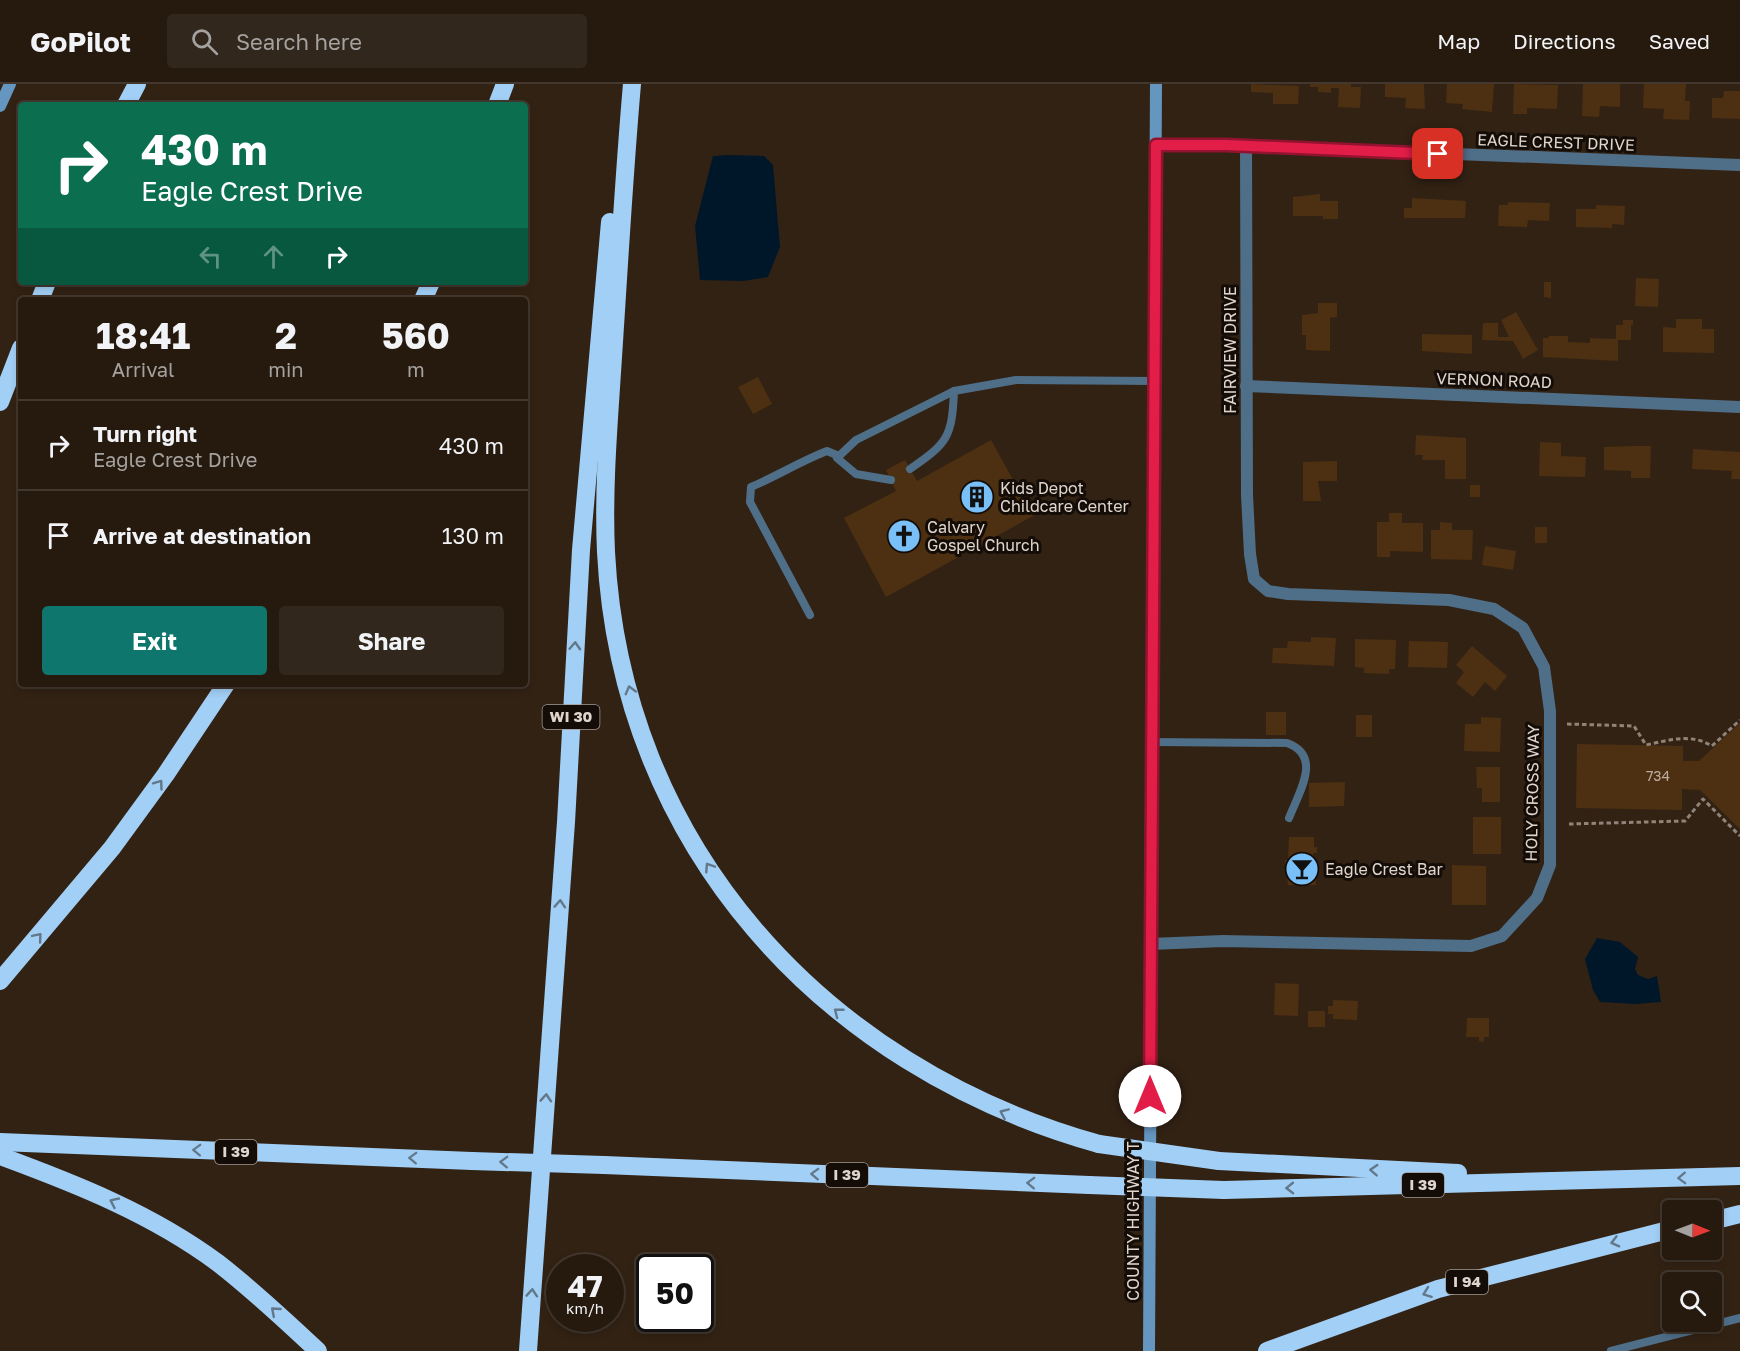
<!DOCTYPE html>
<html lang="en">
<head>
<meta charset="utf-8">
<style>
	body { margin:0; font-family:"Golos Text",sans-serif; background:#32271d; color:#f1f3f6; height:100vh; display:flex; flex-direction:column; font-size:22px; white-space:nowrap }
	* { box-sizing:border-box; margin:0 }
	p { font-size:20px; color:#a4a19e }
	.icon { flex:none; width:33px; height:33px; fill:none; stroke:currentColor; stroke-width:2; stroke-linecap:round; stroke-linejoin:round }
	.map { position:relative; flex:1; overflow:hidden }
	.drawer { position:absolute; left:18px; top:213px; width:510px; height:390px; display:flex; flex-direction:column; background:#261a0f; border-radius:6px; box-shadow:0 3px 9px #0003,0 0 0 2px #42382f }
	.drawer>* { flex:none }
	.top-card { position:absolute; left:18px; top:18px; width:510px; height:183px; border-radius:6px; box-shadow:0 3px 9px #0003,0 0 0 2px #42382f; background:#0b6e4f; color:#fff; overflow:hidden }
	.needle { width:39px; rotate:91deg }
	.tools { position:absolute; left:1662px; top:1116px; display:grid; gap:12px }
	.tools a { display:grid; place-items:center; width:60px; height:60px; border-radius:6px; background:#261a0f; box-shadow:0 3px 9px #0003,0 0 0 2px #42382f; font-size:30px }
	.speed { position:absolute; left:546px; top:1170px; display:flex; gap:12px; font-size:30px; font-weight:700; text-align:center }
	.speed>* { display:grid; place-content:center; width:78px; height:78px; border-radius:50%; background:#261a0f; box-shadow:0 3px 9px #0003,0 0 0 2px #42382f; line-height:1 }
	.speed small { font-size:15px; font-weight:400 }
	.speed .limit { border:3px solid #111; border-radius:9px; background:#fff; color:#111 }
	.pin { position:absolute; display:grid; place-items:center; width:51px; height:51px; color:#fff; margin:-26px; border-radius:12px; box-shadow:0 3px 9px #0006 }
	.me { position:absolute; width:66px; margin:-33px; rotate:0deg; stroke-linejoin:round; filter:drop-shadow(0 0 4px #0008) }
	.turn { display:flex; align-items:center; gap:21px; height:126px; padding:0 24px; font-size:27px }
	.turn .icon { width:78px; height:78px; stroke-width:2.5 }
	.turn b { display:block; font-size:42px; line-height:51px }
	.lanes { display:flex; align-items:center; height:57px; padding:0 24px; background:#0003; justify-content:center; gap:30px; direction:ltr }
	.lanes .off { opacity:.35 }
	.eta { display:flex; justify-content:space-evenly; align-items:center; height:102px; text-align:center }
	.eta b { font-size:36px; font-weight:700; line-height:42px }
	.button { display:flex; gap:12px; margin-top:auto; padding:12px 24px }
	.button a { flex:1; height:69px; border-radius:6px; background:#0f766e; color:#fff; font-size:24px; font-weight:700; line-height:69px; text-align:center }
	.button a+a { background:#32271d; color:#f1f3f6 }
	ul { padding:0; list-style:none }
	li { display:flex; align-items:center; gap:18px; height:90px; padding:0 24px; border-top:2px solid #42382f }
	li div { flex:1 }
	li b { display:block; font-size:22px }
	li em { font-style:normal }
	header { display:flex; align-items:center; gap:36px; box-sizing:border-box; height:84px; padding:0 30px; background:#261a0f; border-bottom:2px solid #42382f }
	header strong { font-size:28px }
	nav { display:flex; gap:33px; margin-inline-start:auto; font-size:21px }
	.search { width:420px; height:54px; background:#32271d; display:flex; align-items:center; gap:15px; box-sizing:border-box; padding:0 21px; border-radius:6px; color:#a4a19e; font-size:22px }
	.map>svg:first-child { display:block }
	.water { fill:#001729 }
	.building { fill:#4d2f12 }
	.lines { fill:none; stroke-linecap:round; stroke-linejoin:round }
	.path { stroke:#908378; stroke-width:3; stroke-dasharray:4.5 3; stroke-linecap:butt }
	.lane { stroke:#4f6e88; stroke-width:8 }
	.street { stroke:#4f6e88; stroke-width:12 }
	.secondary { stroke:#6496c0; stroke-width:12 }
	.highway { stroke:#a2cff6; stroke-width:18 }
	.highway-bridge { stroke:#a2cff6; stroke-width:18 }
	.oneway { stroke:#62788a }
	.route-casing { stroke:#92132f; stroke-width:15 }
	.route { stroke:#e11d48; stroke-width:10 }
	.labels { text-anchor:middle; stroke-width:6; stroke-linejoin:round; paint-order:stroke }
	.number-label { font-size:14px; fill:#bbac9e }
	.shield { fill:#140d07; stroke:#a39991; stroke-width:1.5 }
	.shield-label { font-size:15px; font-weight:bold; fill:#e0d5cc }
	.street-label { font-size:16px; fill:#e0d5cc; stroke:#140d07 }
	.poi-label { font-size:16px; fill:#e0d5cc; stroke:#140d07; text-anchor:start }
</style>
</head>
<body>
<header>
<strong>GoPilot</strong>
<div class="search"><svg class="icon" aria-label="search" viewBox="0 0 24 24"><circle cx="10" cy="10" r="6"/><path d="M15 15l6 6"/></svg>Search here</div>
<nav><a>Map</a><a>Directions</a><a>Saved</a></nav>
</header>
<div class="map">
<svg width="1740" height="1267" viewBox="0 0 1740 1267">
	<rect width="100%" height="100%" fill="#322214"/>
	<g class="water">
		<path d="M730,71L764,72L773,81L780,163L768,193L743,197L700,196L695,142L713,72Z"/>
		<path d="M1597,854L1620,858L1638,873L1635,885L1638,891L1648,895L1657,892L1661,918L1636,920L1600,918L1593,906L1585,875Z"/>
	</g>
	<g class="building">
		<path d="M1251,0L1299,2L1298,20H1273V9L1251,8Z"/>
		<path d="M1310,0H1351V3H1361L1360,24L1338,23L1339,4H1331V9L1318,8V3H1310Z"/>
		<path d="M1385,0H1424L1425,25L1405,24L1406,14L1385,13Z"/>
		<path d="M1447,0H1494L1492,28L1462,25L1463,20L1446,19Z"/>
		<path d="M1514,0L1558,1L1557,25L1527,24V30H1513Z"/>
		<path d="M1583,0H1620V23L1600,22L1599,33L1582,32Z"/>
		<path d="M1644,0H1686L1685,17H1690L1689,36L1663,35L1664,25L1643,24Z"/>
		<path d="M1724,7H1740V35L1712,34V14H1723Z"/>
		<path d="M1320,110V117H1338V135H1323V132H1293V113Z"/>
		<path d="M1412,114L1466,117L1465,134H1404V124H1412Z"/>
		<path d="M1508,118L1550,119L1549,137L1528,136L1527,143L1498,142L1499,121H1508Z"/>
		<path d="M1596,121L1625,122L1624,141L1612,140V144L1576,143V125H1596Z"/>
		<path d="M1636,194L1659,195L1658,223L1635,222Z"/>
		<path d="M1544,198H1551V214L1544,213Z"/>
		<path d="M1318,219H1337V233L1330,234V267L1306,266V251H1302V231L1318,229Z"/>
		<path d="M1516,228L1538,266L1523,275L1513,257L1482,256L1483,239H1498V253H1509L1501,236Z"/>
		<path d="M1676,235H1702V245H1714V269L1663,268V243L1676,244Z"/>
		<path d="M1623,236H1633V241H1631V256H1618V277L1543,273V254H1548L1549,252H1568V258L1590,259V254L1616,255V241H1623Z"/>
		<path d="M1422,250L1472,251V270L1422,267Z"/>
		<path d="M758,293L772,320L753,330L738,303Z"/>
		<path d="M1416,351L1466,354V395H1445V376H1422L1423,371H1415Z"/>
		<path d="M991,356L1033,432L886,513L844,434L896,407L886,386L905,376L917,397Z"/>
		<path d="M1540,358L1561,359V372L1586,373L1585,393L1539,392Z"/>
		<path d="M1632,362H1651L1650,394H1631V387L1604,386V363Z"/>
		<path d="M1693,365L1740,368V395H1731L1732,387L1692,385Z"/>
		<path d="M1337,377V397H1318L1321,417H1303V378Z"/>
		<rect x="1470" y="401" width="10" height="12"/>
		<path d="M1389,429H1402V439H1423V468L1390,467V473H1377V438H1389Z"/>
		<path d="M1440,438L1452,439V446H1473L1472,476L1431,475V446H1440Z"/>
		<rect x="1535" y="443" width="12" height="16"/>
		<path d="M1485,462L1516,467L1513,486L1482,481Z"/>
		<path d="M1311,553L1336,554L1334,582L1272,579L1273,564H1287L1288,557L1311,558Z"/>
		<path d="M1355,555L1396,556L1395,585H1389V590L1364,589V584L1355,583Z"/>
		<path d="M1409,557L1448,558L1447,584L1408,583Z"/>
		<path d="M1472,562L1507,592L1495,607L1485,598L1473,613L1456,599L1464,588L1456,581Z"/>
		<rect x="1266" y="628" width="20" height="23"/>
		<rect x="1356" y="631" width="16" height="22"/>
		<path d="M1481,633L1501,634L1500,668L1464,667L1465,640H1481Z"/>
		<path d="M1740,639V745L1700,706L1682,705V726L1576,724L1577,660L1683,662V677H1699Z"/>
		<path d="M1476,683H1500V718H1482V704H1477Z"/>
		<path d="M1345,698L1344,722L1309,723V699Z"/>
		<rect x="1473" y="733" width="28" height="37"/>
		<path d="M1289,753H1314V763H1317V769H1313L1316,801H1288L1285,776H1288Z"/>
		<path d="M1452,781L1486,782V821H1452Z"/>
		<path d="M1275,899L1299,900L1298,932L1274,931Z"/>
		<path d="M1333,916L1358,917L1357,936L1333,935V930H1328V922H1333Z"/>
		<rect x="1308" y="927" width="17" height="16"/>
		<path d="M1467,934H1489V953H1484V958L1479,957V953H1466Z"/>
	</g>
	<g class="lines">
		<g class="path">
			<path d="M1567,640L1634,642L1646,661C1669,656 1691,649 1712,662L1740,636"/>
			<path d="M1569,740L1685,737L1703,715L1740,752"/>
		</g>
		<g class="lane">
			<path d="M910,385C948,359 952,353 954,307L1016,296L1154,297"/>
			<path d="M891,396L856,390L837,374L856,356L954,307"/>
			<path d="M810,531L750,418L751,403C777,392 801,377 827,367L839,372"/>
			<path d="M1152,658L1287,659C1323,672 1299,708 1289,734"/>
			<path d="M1611,1267L1740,1234"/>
		</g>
		<g class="street">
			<path d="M1156,61H1226L1740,81"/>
			<path d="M1246,302L1740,323"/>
			<path d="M1151,860L1223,857L1471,862L1502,852L1537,814L1550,781V627L1544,583L1523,544L1494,525L1449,516L1288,510L1268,507L1254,495L1250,470L1247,411L1246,62"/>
		</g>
		<g class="secondary">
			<path d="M0,22L10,0"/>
			<path d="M1149,1267L1156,0"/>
		</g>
		<g class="highway">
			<path d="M632,0C624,91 619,182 613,273C609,337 603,403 606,468C621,761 822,983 1099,1060"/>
			<path d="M126,21L137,0"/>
			<path d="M497,21L505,0"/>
			<path d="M40,216L47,198"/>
			<path d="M423,216L431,198"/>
			<path d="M0,318L21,264"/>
			<path d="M0,897L112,764L166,690L226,600"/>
			<path d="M0,1058L472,1077"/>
			<path d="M0,1072C76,1100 152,1130 218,1179C253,1206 286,1237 318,1267"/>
			<path d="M1219,1077L1458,1089"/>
			<path d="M604,1081L1089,1101"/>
			<path d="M1224,1106L1740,1092"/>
			<path d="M1712,1137L1740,1130"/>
			<path d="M528,1267L566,738L581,466L610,138"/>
			<path d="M1267,1267L1438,1205L1672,1145"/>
		</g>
		<g class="highway-bridge">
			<path d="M1099,1060L1219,1077"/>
			<path d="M472,1077L604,1081"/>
			<path d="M1089,1101L1224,1106"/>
		</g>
	</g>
	<defs><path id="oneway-chevron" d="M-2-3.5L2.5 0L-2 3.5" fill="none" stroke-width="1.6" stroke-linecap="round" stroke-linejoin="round" transform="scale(1.5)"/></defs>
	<g class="oneway">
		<use href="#oneway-chevron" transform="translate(575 562) rotate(-87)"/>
		<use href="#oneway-chevron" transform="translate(630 606) rotate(-105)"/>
		<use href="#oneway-chevron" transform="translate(159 700) rotate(-54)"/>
		<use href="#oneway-chevron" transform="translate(709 783) rotate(-123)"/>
		<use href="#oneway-chevron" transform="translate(560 820) rotate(-86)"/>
		<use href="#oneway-chevron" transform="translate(38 853) rotate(-50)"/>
		<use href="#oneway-chevron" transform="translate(838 928) rotate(-142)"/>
		<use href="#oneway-chevron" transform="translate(546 1014) rotate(-86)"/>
		<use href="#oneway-chevron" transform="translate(1004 1029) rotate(-156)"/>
		<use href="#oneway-chevron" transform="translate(197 1066) rotate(-178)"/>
		<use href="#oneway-chevron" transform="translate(413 1074) rotate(-178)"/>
		<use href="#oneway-chevron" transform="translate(504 1078) rotate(-178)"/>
		<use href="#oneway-chevron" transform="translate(1374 1086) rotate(-177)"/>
		<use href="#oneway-chevron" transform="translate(815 1090) rotate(-178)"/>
		<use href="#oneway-chevron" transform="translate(1682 1094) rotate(178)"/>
		<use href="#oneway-chevron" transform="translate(1031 1099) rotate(-178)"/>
		<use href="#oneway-chevron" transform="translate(1290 1104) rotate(179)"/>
		<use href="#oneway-chevron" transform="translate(114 1118) rotate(-155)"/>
		<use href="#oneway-chevron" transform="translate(1615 1158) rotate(165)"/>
		<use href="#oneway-chevron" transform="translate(532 1209) rotate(-86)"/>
		<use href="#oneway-chevron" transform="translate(1427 1209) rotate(160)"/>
		<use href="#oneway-chevron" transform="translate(275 1227) rotate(-139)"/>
	</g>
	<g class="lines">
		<defs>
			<path id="route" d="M1150,1012L1156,61H1226L1438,70"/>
		</defs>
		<use href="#route" class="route-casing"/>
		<use href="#route" class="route"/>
	</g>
	<defs>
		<symbol id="building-disc" viewBox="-11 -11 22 22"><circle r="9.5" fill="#79bff8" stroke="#140d07"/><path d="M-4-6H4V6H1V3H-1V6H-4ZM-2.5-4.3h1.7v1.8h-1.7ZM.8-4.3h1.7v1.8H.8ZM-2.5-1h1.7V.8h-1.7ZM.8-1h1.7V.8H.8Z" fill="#111"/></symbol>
		<symbol id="church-disc" viewBox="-11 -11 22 22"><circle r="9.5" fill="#79bff8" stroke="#140d07"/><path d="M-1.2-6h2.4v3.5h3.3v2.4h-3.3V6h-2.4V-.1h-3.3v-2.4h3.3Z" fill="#111"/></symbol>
		<symbol id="bar-disc" viewBox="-11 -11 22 22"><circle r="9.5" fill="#79bff8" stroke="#140d07"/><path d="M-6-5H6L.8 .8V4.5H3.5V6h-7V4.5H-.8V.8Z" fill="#111"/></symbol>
	</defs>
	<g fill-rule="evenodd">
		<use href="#building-disc" x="958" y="394" width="38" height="38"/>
		<use href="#church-disc" x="885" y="433" width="38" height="38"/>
		<use href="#bar-disc" x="1283" y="766" width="38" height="38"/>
	</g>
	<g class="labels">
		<g class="number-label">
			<text x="1658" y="697">734</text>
		</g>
		<g class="shield">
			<rect x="542.5" y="621" width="57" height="24" rx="4.5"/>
			<rect x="215" y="1056" width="42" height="24" rx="4.5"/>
			<rect x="826" y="1079" width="42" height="24" rx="4.5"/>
			<rect x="1402" y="1089" width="42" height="24" rx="4.5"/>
			<rect x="1446" y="1186" width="42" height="24" rx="4.5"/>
		</g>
		<g class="shield-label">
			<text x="571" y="638">WI 30</text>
			<text x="236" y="1073">I 39</text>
			<text x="847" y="1096">I 39</text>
			<text x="1423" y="1106">I 39</text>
			<text x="1467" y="1203">I 94</text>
		</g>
		<g class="street-label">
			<text transform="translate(1556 58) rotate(2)" y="6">EAGLE CREST DRIVE</text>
			<text transform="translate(1230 266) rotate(-90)" y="6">FAIRVIEW DRIVE</text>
			<text transform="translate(1494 296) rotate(2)" y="6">VERNON ROAD</text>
			<text transform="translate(1532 709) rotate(-89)" y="6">HOLY CROSS WAY</text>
			<text transform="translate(1133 1137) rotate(-90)" y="6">COUNTY HIGHWAY T</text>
		</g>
		<g class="poi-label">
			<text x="1000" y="410">Kids Depot<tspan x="1000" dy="18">Childcare Center</tspan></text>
			<text x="927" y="449">Calvary<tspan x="927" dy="18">Gospel Church</tspan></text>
			<text x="1325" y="791">Eagle Crest Bar</text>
		</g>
	</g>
</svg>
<div class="tools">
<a><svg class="needle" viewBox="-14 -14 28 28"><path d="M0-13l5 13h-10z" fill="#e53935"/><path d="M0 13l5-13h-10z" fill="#a4a19e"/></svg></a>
<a><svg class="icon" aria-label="search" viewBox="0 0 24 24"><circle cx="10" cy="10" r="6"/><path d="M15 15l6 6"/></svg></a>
</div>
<div class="speed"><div>47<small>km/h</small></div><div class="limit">50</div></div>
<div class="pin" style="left:1438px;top:70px;background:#d93025"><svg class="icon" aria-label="arrive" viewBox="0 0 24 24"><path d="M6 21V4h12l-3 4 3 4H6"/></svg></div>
<svg class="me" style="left:1150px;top:1012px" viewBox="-20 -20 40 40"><circle r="19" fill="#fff"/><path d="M0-13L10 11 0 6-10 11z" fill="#e11d48"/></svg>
<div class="top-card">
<div class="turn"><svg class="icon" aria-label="right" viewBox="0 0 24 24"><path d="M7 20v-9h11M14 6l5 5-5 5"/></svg><div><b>430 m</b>Eagle Crest Drive</div></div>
<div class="lanes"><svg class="icon off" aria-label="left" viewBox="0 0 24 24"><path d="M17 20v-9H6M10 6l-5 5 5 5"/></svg><svg class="icon off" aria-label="ahead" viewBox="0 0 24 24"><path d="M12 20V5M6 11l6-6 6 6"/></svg><svg class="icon" aria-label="right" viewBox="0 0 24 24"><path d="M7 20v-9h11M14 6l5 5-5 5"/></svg></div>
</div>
<section class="drawer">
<div class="eta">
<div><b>18:41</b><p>Arrival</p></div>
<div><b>2</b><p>min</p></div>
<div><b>560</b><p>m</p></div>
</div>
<ul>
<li><svg class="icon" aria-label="right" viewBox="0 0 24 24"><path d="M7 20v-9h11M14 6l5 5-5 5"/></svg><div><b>Turn right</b><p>Eagle Crest Drive</p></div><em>430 m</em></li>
<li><svg class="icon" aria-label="arrive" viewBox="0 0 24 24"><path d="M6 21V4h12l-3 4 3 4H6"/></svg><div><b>Arrive at destination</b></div><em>130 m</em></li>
</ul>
<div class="button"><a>Exit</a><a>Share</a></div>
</section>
</div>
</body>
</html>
